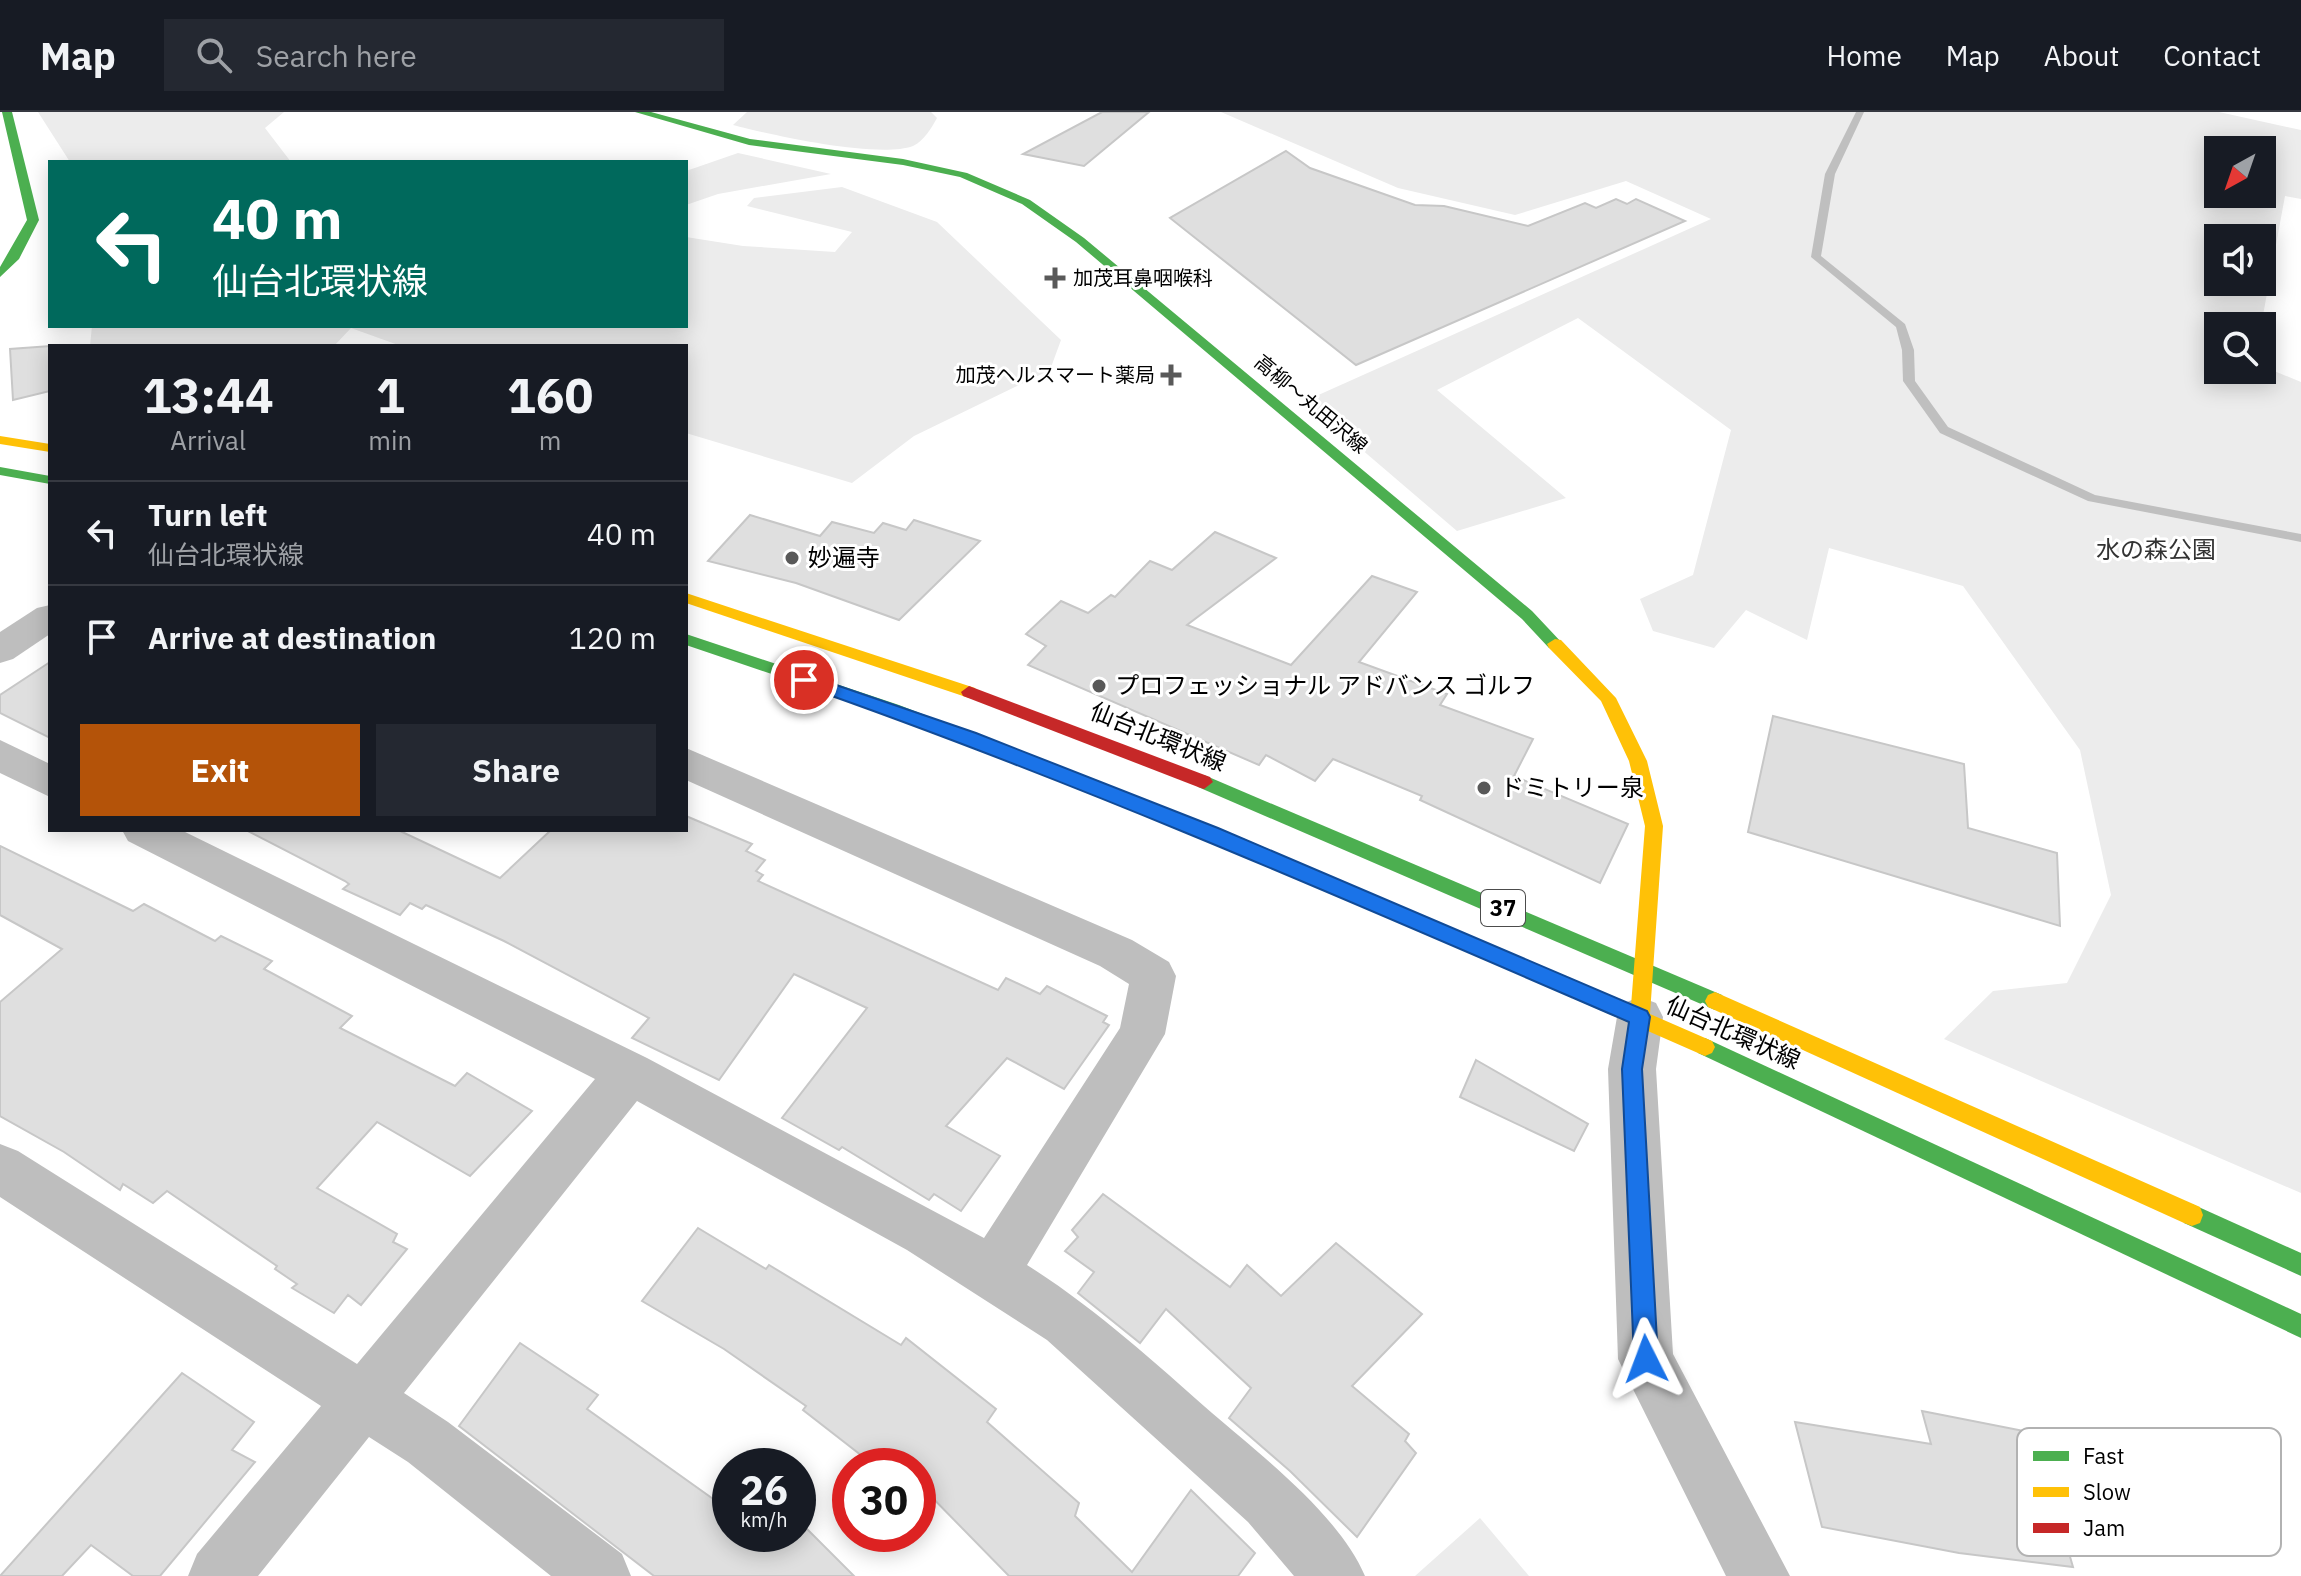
<!DOCTYPE html>
<html lang="en">
<head>
<meta charset="utf-8">
<style>
	body { margin:0; font-family:"IBM Plex Sans","Noto Sans JP",sans-serif; background:#242831; color:#f1f3f6; height:100vh; display:flex; flex-direction:column; font-size:30px; white-space:nowrap }
	* { box-sizing:border-box; margin:0 }
	p { font-size:26px; color:#9ea1a6 }
	.icon { flex:none; width:44px; height:44px; fill:none; stroke:currentColor; stroke-width:2; stroke-linecap:round; stroke-linejoin:round }
	.map { position:relative; flex:1; overflow:hidden }
	.drawer { position:absolute; left:48px; top:232px; width:640px; height:488px; display:flex; flex-direction:column; background:#171b24; border-radius:0px; box-shadow:0 4px 20px #0003 }
	.drawer>* { flex:none }
	.banner { position:absolute; left:48px; top:48px; width:640px; height:168px; border-radius:0px; box-shadow:0 4px 20px #0003; background:#00695c; color:#fff; overflow:hidden }
	.needle { width:52px; rotate:220deg }
	.tools { position:absolute; left:2204px; top:24px; display:grid; gap:16px }
	.tools a { display:grid; place-items:center; width:72px; height:72px; border-radius:0px; background:#171b24; box-shadow:0 4px 20px #0003; font-size:40px }
	.speed { position:absolute; left:712px; top:1336px; display:flex; gap:16px; font-size:40px; font-weight:700; text-align:center }
	.speed>* { display:grid; place-content:center; width:104px; height:104px; border-radius:50%; background:#171b24; box-shadow:0 4px 20px #0003; line-height:1 }
	.speed small { font-size:20px; font-weight:400 }
	.speed .limit { border:12px solid #d22; background:#fff; color:#111 }
	.pin { position:absolute; display:grid; place-items:center; width:68px; height:68px; color:#fff; margin:-34px; border:4px solid #fff; border-radius:50%; box-shadow:0 2px 8px #0007 }
	.me { position:absolute; width:88px; margin:-44px; rotate:357deg; stroke-linejoin:round; filter:drop-shadow(0 0 6px #0008) }
	.turn { display:flex; align-items:center; gap:28px; height:168px; padding:0 32px; font-size:36px }
	.turn .icon { width:104px; height:104px; stroke-width:2.5 }
	.turn b { display:block; font-size:56px; line-height:68px }
	.eta { display:flex; justify-content:space-evenly; align-items:center; height:136px; text-align:center }
	.eta b { font-size:48px; font-weight:800; line-height:56px }
	.action { display:flex; gap:16px; margin-top:auto; padding:16px 32px }
	.action a { flex:1; height:92px; border-radius:0px; background:#b45309; color:#fff; font-size:32px; font-weight:800; line-height:92px; text-align:center }
	.action a+a { background:#242831; color:#f1f3f6 }
	ul { padding:0; list-style:none }
	li { display:flex; align-items:center; gap:24px; height:104px; padding:0 32px; border-top:2px solid #363941 }
	li div { flex:1 }
	li b { display:block; font-size:30px }
	li em { font-style:normal }
	header { display:flex; align-items:center; gap:48px; box-sizing:border-box; height:112px; padding:0 40px; background:#171b24; border-bottom:2px solid #363941 }
	header strong { font-size:38px }
	nav { display:flex; gap:44px; margin-inline-start:auto; font-size:28px }
	.search { width:560px; height:72px; background:#242831; display:flex; align-items:center; gap:20px; box-sizing:border-box; padding:0 28px; border-radius:0px; color:#9ea1a6; font-size:30px }
	.map>svg:first-child { display:block }
	.green { fill:#ececec; fill-rule:evenodd }
	.lines { fill:none; stroke-linecap:round; stroke-linejoin:round }
	.stream { fill:#bfbfbf; fill-rule:evenodd }
	.building { fill:#dfdfdf; stroke:#c7c7c7; stroke-width:2 }
	.street { fill:#bebebe; fill-rule:evenodd }
	.fast { fill:#4caf50; fill-rule:evenodd }
	.slow { fill:#ffc107; fill-rule:evenodd }
	.jam { fill:#c62828; fill-rule:evenodd }
	.route { fill:#1a73e8; stroke:#114b97; stroke-width:2 }
	.poi-dot { fill:#595959; stroke:#fff; stroke-width:3 }
	.labels { text-anchor:middle; stroke-width:6; stroke-linejoin:round; paint-order:stroke }
	.far-poi-label { font-size:20px; fill:#000; stroke:#fff; text-anchor:start }
	.far-street-label { font-size:20px; fill:#000; stroke:#fff }
	.shield { fill:#fff; stroke:#4c4c4c; stroke-width:2 }
	.shield-label { font-size:22px; font-weight:bold; fill:#000 }
	.park-label { font-size:24px; fill:#333; stroke:#fff }
	.poi-label { font-size:24px; fill:#000; stroke:#fff; text-anchor:start }
	.street-label { font-size:24px; fill:#000; stroke:#fff }
	.key { fill:#fff; stroke:#b2b2b2; stroke-width:2 }
	.key-label { font-size:22px; fill:#000 }
</style>
</head>
<body>
<header>
<strong>Map</strong>
<div class="search"><svg class="icon" aria-label="search" viewBox="0 0 24 24"><circle cx="10" cy="10" r="6"/><path d="M15 15l6 6"/></svg>Search here</div>
<nav><a>Home</a><a>Map</a><a>About</a><a>Contact</a></nav>
</header>
<div class="map">
<svg width="2301" height="1464" viewBox="0 0 2301 1464">
	<rect width="100%" height="100%" fill="#fff"/>
	<g class="green">
		<path d="M38,0H284L265,16L291,50H70Z"/>
		<path d="M747,0H931L937,6C932,15 924,29 913,34C878,47 771,23 733,13Z"/>
		<path d="M1221,0H2219L2301,18V87L2285,84L2261,214H2218V258H2262V254L2301,270V1081L1944,927L1993,879L2067,871L2111,783L2080,638L1963,474L1829,436L1807,528L1746,498L1714,536L1653,519L1640,487L1693,463L1731,318L1578,206L1437,278L1566,386L1457,419L1305,289L1711,107L1626,69L1515,103L1398,76ZM2262,38V82H2218V38ZM2262,126V170H2218V126Z"/>
		<path d="M738,41L831,62L718,82L686,93V59Z"/>
		<path d="M842,75L937,110L1061,228L1050,258L914,324L852,371L686,321V234H401L351,216L334,234H90L92,214H686V125L743,134L835,140L852,120L747,94L754,86Z"/>
		<path d="M1480,1406L1529,1464H1415Z"/>
	</g>
	<g class="lines">
		<path class="stream" d="M1856,0H1864L1835,62L1821,144L1905,212L1914,238L1915,269L1948,315L2095,383L2301,422V430L2088,389L1940,321L1903,269L1902,238L1896,215L1811,145L1825,62Z"/>
	</g>
	<g class="building">
		<path d="M1102,0H1149L1084,54L1023,42Z"/>
		<path d="M1286,39L1310,56L1415,93L1444,94L1528,114L1585,91L1596,96L1616,87L1627,92L1636,87L1685,109L1356,253L1170,106Z"/>
		<path d="M50,234V279L13,288L10,237Z"/>
		<path d="M750,403L820,424L832,410L874,421L883,411L906,418L914,408L980,429L899,508L796,471L708,449Z"/>
		<path d="M1215,420L1276,446L1187,513L1291,553L1372,464L1417,480L1359,550L1447,582L1440,593L1533,627L1514,664L1628,712L1600,771L1420,688L1422,684L1333,647L1315,669L1266,643L1259,653L1028,553L1046,534L1026,522L1061,489L1088,501L1111,483L1115,485L1150,449L1172,458Z"/>
		<path d="M50,550V626L0,601V583Z"/>
		<path d="M1773,604L1964,652L1968,716L2057,741L2060,814L1748,720Z"/>
		<path d="M686,704L752,732L746,739L765,748L756,759L763,763L758,769L998,878L1006,866L1040,882L1047,874L1107,904L1103,910L1109,913L1064,977L1007,946L946,1014L1000,1044L961,1099L934,1082L929,1088L842,1035L839,1038L782,1006L867,896L794,862L719,968L632,926L649,906L504,829L426,793L422,797L410,791L400,803L343,777L349,772L345,769L246,718H398L500,766L551,718H686Z"/>
		<path d="M0,734L133,799L144,792L215,829L221,824L272,849L264,857L352,904L340,916L455,974L467,961L532,999L470,1064L377,1010L317,1076L397,1122L393,1130L407,1137L361,1193L348,1183L334,1201L292,1176L297,1172L275,1157L277,1154L167,1079L153,1091L123,1072L120,1078L64,1040L0,1004V890L62,837L0,803Z"/>
		<path d="M1476,948L1588,1012L1574,1039L1460,985Z"/>
		<path d="M1103,1082L1230,1175L1247,1153L1281,1184L1336,1131L1422,1202L1352,1274L1409,1322L1405,1329L1416,1341L1357,1425L1290,1359L1229,1306L1251,1276L1166,1197L1140,1231L1078,1181L1094,1160L1065,1139L1078,1125L1072,1118Z"/>
		<path d="M698,1116L766,1157L769,1153L901,1233L906,1226L996,1297L987,1310L1079,1391L1075,1404L1132,1460L1191,1378L1255,1441L1238,1464H1009L918,1371V1354H875L803,1298L806,1294L724,1237L642,1189Z"/>
		<path d="M520,1231L598,1283L587,1297L730,1399V1422H798V1408L854,1464H654L459,1314Z"/>
		<path d="M182,1261L254,1310L232,1338L255,1350L160,1464H133L91,1433L62,1464H0Z"/>
		<path d="M1922,1299L2034,1321L2073,1455L1959,1441L1822,1415L1795,1310L1931,1332Z"/>
	</g>
	<g class="lines">
		<g class="street">
			<path d="M50,493V522L13,547L0,551V520L37,496Z"/>
			<path d="M0,628L50,652V685L0,661Z"/>
			<path d="M686,636L1132,828L1169,850L1176,864L1165,922L1027,1153C1095,1196 1152,1248 1212,1301C1262,1344 1339,1403 1365,1464H1294L1248,1410L1047,1228L907,1138L637,989L404,1281L448,1310L622,1442L631,1464H551L408,1350L369,1325L258,1464H188L197,1442L321,1294L0,1085V1032L18,1039L357,1252L595,967L128,729L122,718H181L647,946L984,1126L1120,916L1129,872L1100,854L686,668Z"/>
			<path d="M1640,885L1656,891L1663,905L1656,957L1673,1242L1790,1464H1726L1618,1247L1608,957L1617,905L1624,891Z"/>
		</g>
		<g class="fast">
			<path d="M2,0H12L39,108L19,147L0,165V155L27,108Z"/>
			<path d="M635,0H651L750,27L903,47L967,61L1030,88L1084,126L1532,499L1563,532L1555,537L1549,536L1522,507L1076,130L1022,92L960,65L903,53L749,33Z"/>
			<path d="M0,355L50,364V372L0,363Z"/>
			<path d="M686,522L899,593L1245,727L1248,732L1245,737H1233L887,601L686,533Z"/>
			<path d="M1204,663L1722,883L1725,889L1722,895L1715,898L1708,895L1198,675L1195,670Z"/>
			<path d="M1705,926L2301,1202V1226L1698,941L1695,935L1698,929Z"/>
			<path d="M2192,1092L2301,1141V1164L2184,1111L2181,1103L2184,1095Z"/>
		</g>
		<g class="slow">
			<path d="M0,324L50,332V340L0,332Z"/>
			<path d="M686,481L975,576L977,580L969,586L963,584L686,491Z"/>
			<path d="M1555,527L1561,528L1616,586L1647,649L1663,714L1650,902L1712,929L1715,935L1712,941L1705,944L1698,941L1233,737L1230,732L1233,727H1245L1631,894L1645,714L1629,649L1601,589L1549,536L1547,532Z"/>
			<path d="M1715,880L2200,1095L2203,1103L2200,1111L2192,1114L2184,1111L1708,895L1705,889L1708,883Z"/>
		</g>
		<path class="jam" d="M969,574L1210,665L1213,670L1204,677L1198,675L963,584L961,580Z"/>
	</g>
	<path class="route" d="M804,562L976,621L1218,716L1647,899L1650,905L1642,957L1658,1247L1655,1256L1646,1259L1638,1256L1634,1247L1622,957L1629,910C1354,791 1081,671 798,572V564Z"/>
	<g class="poi-dot">
		<path d="M1051 154h8v8h8v8h-8v8h-8v-8h-8v-8h8z"/>
		<path d="M1167 251h8v8h8v8h-8v8h-8v-8h-8v-8h8z"/>
		<circle cx="792" cy="446" r="8"/>
		<circle cx="1099" cy="574" r="8"/>
		<circle cx="1484" cy="676" r="8"/>
	</g>
	<g class="labels">
		<g class="far-poi-label">
			<text x="1073" y="173">加茂耳鼻咽喉科</text>
			<text x="1155" y="270" text-anchor="end">加茂ヘルスマート薬局</text>
		</g>
		<g class="far-street-label">
			<text transform="translate(1311 292) rotate(40)" y="7">高柳～丸田沢線</text>
		</g>
		<rect class="shield" x="1481" y="778" width="44" height="36" rx="6"/>
		<g class="shield-label">
			<text x="1503" y="804">37</text>
		</g>
		<g class="park-label">
			<text x="2156" y="446">水の森公園</text>
		</g>
		<g class="poi-label">
			<text x="808" y="454">妙遍寺</text>
			<text x="1115" y="582">プロフェッショナル アドバンス ゴルフ</text>
			<text x="1500" y="684">ドミトリー泉</text>
		</g>
		<g class="street-label">
			<text transform="translate(1158 625) rotate(22)" y="8">仙台北環状線</text>
			<text transform="translate(1733 921) rotate(24)" y="8">仙台北環状線</text>
		</g>
	</g>
	<rect x="2017" y="1316" width="264" height="128" rx="12" class="key"/>
	<rect x="2033" y="1339" width="36" height="10" fill="#4caf50"/>
	<rect x="2033" y="1375" width="36" height="10" fill="#ffc107"/>
	<rect x="2033" y="1411" width="36" height="10" fill="#c62828"/>
	<g class="key-label">
		<text x="2083" y="1352">Fast</text>
		<text x="2083" y="1388">Slow</text>
		<text x="2083" y="1424">Jam</text>
	</g>
</svg>
<div class="tools">
<a><svg class="needle" viewBox="-14 -14 28 28"><path d="M0-13l5 13h-10z" fill="#e53935"/><path d="M0 13l5-13h-10z" fill="#9ea1a6"/></svg></a>
<a><svg class="icon" aria-label="sound" viewBox="0 0 24 24"><path d="M4 9h4l5-4v14l-5-4H4zM17 9q2 3 0 6"/></svg></a>
<a><svg class="icon" aria-label="search" viewBox="0 0 24 24"><circle cx="10" cy="10" r="6"/><path d="M15 15l6 6"/></svg></a>
</div>
<div class="speed"><div>26<small>km/h</small></div><div class="limit">30</div></div>
<div class="pin" style="left:804px;top:568px;background:#d93025"><svg class="icon" aria-label="arrive" viewBox="0 0 24 24"><path d="M6 21V4h12l-3 4 3 4H6"/></svg></div>
<svg class="me" style="left:1646px;top:1247px" viewBox="-20 -20 40 40"><path d="M0-17L14 15 0 8-14 15z" fill="#1a73e8" stroke="#fff" stroke-width="4"/></svg>
<div class="banner">
<div class="turn"><svg class="icon" aria-label="left" viewBox="0 0 24 24"><path d="M17 20v-9H6M10 6l-5 5 5 5"/></svg><div><b>40 m</b>仙台北環状線</div></div>
</div>
<section class="drawer">
<div class="eta">
<div><b>13:44</b><p>Arrival</p></div>
<div><b>1</b><p>min</p></div>
<div><b>160</b><p>m</p></div>
</div>
<ul>
<li><svg class="icon" aria-label="left" viewBox="0 0 24 24"><path d="M17 20v-9H6M10 6l-5 5 5 5"/></svg><div><b>Turn left</b><p>仙台北環状線</p></div><em>40 m</em></li>
<li><svg class="icon" aria-label="arrive" viewBox="0 0 24 24"><path d="M6 21V4h12l-3 4 3 4H6"/></svg><div><b>Arrive at destination</b></div><em>120 m</em></li>
</ul>
<div class="action"><a>Exit</a><a>Share</a></div>
</section>
</div>
</body>
</html>
